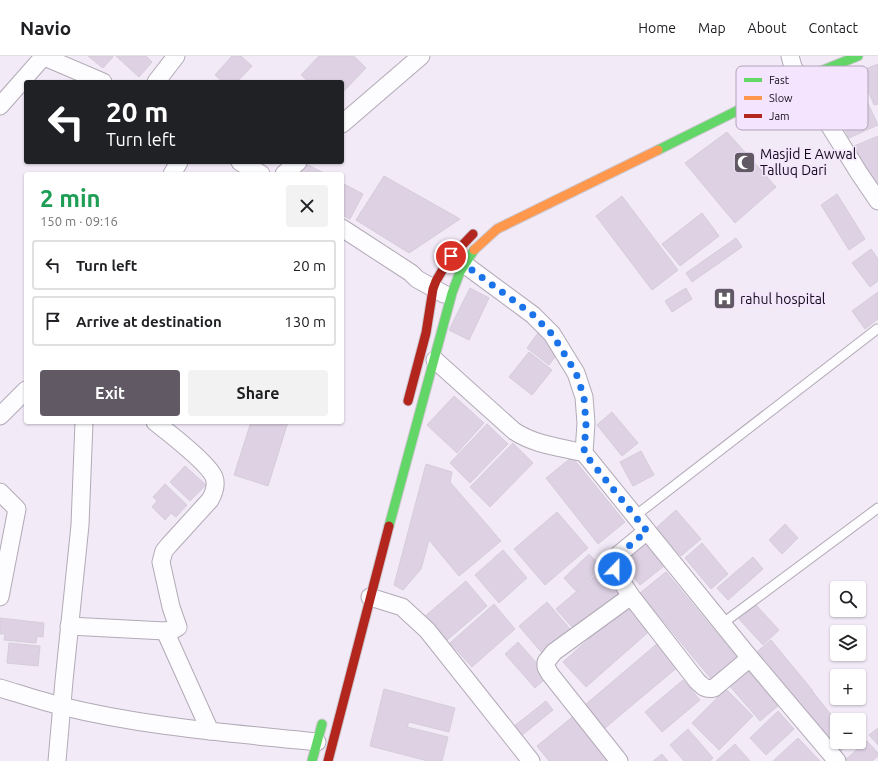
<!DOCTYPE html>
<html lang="en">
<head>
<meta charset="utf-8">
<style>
	body { margin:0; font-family:Ubuntu,sans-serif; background:#f2f2f2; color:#202124; height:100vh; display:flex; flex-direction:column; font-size:15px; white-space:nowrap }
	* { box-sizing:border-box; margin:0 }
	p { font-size:13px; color:#757577 }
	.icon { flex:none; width:22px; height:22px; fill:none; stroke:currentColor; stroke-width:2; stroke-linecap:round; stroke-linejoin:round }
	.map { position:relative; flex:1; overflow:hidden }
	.drawer { position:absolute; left:24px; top:116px; width:320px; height:252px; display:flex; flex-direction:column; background:#fff; border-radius:4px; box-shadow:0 1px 3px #0004 }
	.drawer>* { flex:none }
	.guide { position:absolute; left:24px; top:24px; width:320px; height:84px; border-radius:4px; box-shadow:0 1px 3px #0004; background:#202124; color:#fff; overflow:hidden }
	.tools { position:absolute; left:830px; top:525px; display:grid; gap:8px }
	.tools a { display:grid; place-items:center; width:36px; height:36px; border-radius:4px; background:#fff; box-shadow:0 1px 3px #0004; font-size:20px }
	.pin { position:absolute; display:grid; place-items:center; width:34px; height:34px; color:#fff; margin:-17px; border:2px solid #fff; border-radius:50%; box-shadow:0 1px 4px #0007 }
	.me { position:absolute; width:44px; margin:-22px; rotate:22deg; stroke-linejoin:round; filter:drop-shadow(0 0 3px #0008) }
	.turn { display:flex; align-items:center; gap:14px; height:84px; padding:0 16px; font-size:18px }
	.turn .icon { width:52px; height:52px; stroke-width:2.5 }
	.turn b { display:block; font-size:28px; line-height:34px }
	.round { display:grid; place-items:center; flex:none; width:42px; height:42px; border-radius:4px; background:#f2f2f2 }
	.summary { display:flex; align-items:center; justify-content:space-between; height:68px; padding:0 16px }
	h1 { font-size:24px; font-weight:700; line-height:30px; color:#1e9e55 }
	.primary-button { display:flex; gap:8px; margin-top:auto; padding:8px 16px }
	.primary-button a { flex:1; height:46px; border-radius:4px; background:#615a65; color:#fff; font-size:16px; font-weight:700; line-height:46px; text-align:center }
	.primary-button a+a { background:#f2f2f2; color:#202124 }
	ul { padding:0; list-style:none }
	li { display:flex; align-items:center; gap:12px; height:50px; margin:0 8px 6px; padding:0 8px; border:2px solid #e0e0e0; border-radius:4px }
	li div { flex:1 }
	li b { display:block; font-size:15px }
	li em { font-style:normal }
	header { display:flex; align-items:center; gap:24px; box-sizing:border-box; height:56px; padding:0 20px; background:#fff; border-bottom:1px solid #e0e0e0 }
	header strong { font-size:19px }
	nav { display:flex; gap:22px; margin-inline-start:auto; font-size:14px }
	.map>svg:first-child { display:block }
	.building { fill:#ddd1e3; stroke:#d5cdd9 }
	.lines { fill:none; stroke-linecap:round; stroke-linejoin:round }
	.lane-casing { stroke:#b2aab6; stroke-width:11 }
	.street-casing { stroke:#b2aab6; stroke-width:19 }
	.fast-casing { stroke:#ccc7ce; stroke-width:11 }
	.slow-casing { stroke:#ccc7ce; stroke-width:11 }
	.jam-casing { stroke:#ccc7ce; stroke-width:11 }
	.lane { stroke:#fdfcfe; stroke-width:9 }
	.street { stroke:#fdfcfe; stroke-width:17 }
	.fast { stroke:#63d668; stroke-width:9 }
	.slow { stroke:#ff974d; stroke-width:9 }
	.jam { stroke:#b3261e; stroke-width:9 }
	.route { stroke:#1a73e8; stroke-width:7; stroke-dasharray:0 12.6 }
	.labels { text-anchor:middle; stroke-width:3; stroke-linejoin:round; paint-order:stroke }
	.poi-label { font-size:14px; fill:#120c16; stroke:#f4e4fe; text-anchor:start }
	.key { fill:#f4e4fe; stroke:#b0a3b8; stroke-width:1 }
	.key-label { font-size:11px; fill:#120c16 }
</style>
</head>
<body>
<header>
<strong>Navio</strong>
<nav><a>Home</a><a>Map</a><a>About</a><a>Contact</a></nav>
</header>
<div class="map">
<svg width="878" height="705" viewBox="0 0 878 705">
	<rect width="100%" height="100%" fill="#f3eaf8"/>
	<g class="building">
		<path d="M88,0H112L113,1L103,12Z"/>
		<path d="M116,0H146L152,6L139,21Z"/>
		<path d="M232,0H241L252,10L237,26H223L215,19Z"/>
		<path d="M319,0H354L366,12L342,37V26H309L301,19Z"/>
		<path d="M878,8V48L874,49L860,15Z"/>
		<path d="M853,15L878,69L849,82L824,28Z"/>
		<path d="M727,76L776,131L735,167L685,107Z"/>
		<path d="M878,80V129L873,132L854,90Z"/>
		<path d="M304,107L326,118H298Z"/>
		<path d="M384,120L460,163L409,197L356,164Z"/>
		<path d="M342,127L363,138L350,163L342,159Z"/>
		<path d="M837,138L865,183L849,194L821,149Z"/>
		<path d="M622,140L678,214L652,234L596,160Z"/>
		<path d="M702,157L719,180L680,210L662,188Z"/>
		<path d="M736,182L742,191L692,226L686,217Z"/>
		<path d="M871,193L878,203V225L870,231L852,207Z"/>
		<path d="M470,232L489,242L469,284L449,274Z"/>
		<path d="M686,232L692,243L672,256L665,245Z"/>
		<path d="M878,236V263L865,273L852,255Z"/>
		<path d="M538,277L560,294L549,309L527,292Z"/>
		<path d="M529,296L552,314L532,339L509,321Z"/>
		<path d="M454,340L484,367L457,397L427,369Z"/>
		<path d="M612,356L638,387L622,400L597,369Z"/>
		<path d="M251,366H288L268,430L234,419Z"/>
		<path d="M487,368L508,388L470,427L450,407Z"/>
		<path d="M513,387L533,407L490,451L470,431Z"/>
		<path d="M641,395L654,419L633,430L620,406Z"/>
		<path d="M572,401L625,466L598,488L546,422Z"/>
		<path d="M426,408L452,416L450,426L501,485L459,520L429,484L421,513L403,534L394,529Z"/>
		<path d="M185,410L206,429L190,445L170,426Z"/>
		<path d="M165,428L187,449L176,461L171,457L165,464L152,451L157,445L153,441Z"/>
		<path d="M676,454L701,483L681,500L656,472Z"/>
		<path d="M557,456L588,492L545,529L514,493Z"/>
		<path d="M785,468L798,482L782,498L769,484Z"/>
		<path d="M644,485L664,510L640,529L620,504Z"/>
		<path d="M702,487L728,518L711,533L685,502Z"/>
		<path d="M503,494L527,522L499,547L475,519Z"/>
		<path d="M589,498L602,511L576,535L564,522Z"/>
		<path d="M753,501L763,513L728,544L717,532Z"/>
		<path d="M604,512L626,538L578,578L556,553Z"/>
		<path d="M666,516L738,603L712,624L640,537Z"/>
		<path d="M466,525L487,550L446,585L424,561Z"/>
		<path d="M547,546L570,573L542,597L519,570Z"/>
		<path d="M631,546L653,572L586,631L563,606Z"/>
		<path d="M494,548L515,573L472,611L450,587Z"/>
		<path d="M756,549L779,574L763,589L739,563Z"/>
		<path d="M0,562L44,567L43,581L37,580L36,587L4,584L5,578H0Z"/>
		<path d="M771,584L813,635L795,650L753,599Z"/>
		<path d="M518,586L548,620L535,632L505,598Z"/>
		<path d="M659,586L679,610L605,672L585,649Z"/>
		<path d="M9,587L40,590L38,610L7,607Z"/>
		<path d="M746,612L778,650L760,665L728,628Z"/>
		<path d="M683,624L700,644L662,676L645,656Z"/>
		<path d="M384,633L455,652L449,676L409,666L407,671L448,681L442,705H428L370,690Z"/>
		<path d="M726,633L753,660L719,694L692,667Z"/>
		<path d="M813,636L837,666V686H851L835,700L795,652Z"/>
		<path d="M546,645L553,654L521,680L513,671Z"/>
		<path d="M778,655L794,673L766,699L750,682Z"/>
		<path d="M576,658L613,705H549L537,690Z"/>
		<path d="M878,672V689L869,679Z"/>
		<path d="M688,673L713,702L710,705H684L670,689Z"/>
		<path d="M798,682L820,705H773Z"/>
		<path d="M867,685L878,697V700L872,705H844Z"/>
		<path d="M735,688L750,705H716Z"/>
		<path d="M662,698L668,705H653Z"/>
	</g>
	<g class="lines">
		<defs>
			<g id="lane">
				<path d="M635,460L877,273"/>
				<path d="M723,567L878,452"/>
			</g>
			<g id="street">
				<path d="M42,0L103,26"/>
				<path d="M790,0L793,11L859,117L878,145"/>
				<path d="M156,26L176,0"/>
				<path d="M0,50L44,0"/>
				<path d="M342,68L421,0"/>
				<path d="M240,106L261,118"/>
				<path d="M172,118L179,106"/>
				<path d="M284,118L298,106"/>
				<path d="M342,172L411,217L417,223L444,238"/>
				<path d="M454,201L464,208L533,259L552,278L576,317L584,341L586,367L584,397L750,602L837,705"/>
				<path d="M435,304L514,375C535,389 560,391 584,397"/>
				<path d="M0,360L26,334"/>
				<path d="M0,436L17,453L0,541"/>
				<path d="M647,475L618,499L614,505L615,513L619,522L631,540L697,625C703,631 706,634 714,632L750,602"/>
				<path d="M370,541L402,551L427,574L531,705"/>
				<path d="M69,570L165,575L175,573L178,571L171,551L161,506L164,495L169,489L210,444C214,437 217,429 214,421C208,407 169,377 155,366"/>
				<path d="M165,575L210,675"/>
				<path d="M0,632C20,638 41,645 61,650C145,671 232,677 317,686"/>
				<path d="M57,705L64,625L80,469L84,366"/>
				<path d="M619,705L550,618L546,611V606L554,596L631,540"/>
			</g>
			<g id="fast">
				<path d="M658,94L801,23L858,0"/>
				<path d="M389,470L452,237L460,216L474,194"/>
				<path d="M312,705L322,668"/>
			</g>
			<path id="slow" d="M474,194L497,173L658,94"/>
			<g id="jam">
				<path d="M408,345L426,277L433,233L436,225L449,203L473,178"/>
				<path d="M328,705L389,470"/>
			</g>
		</defs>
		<use href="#lane" class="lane-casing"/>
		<use href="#street" class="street-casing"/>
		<use href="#fast" class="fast-casing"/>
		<use href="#slow" class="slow-casing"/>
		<use href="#jam" class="jam-casing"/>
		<use href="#lane" class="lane"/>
		<use href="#street" class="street"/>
		<use href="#fast" class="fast"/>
		<use href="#slow" class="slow"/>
		<use href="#jam" class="jam"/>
	</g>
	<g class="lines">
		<path class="route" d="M451,200L464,208L533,259L552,278L576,317L584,341L586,368L584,397L647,475L618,499L614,505L615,513"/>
	</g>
	<defs>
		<symbol id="mosque-square" viewBox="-11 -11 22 22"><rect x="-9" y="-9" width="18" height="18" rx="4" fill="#615a65" stroke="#f4e4fe"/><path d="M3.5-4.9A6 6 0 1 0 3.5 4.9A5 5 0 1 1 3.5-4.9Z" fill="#fff"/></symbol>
		<symbol id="hospital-square" viewBox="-11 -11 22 22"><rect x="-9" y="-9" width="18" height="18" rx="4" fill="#615a65" stroke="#f4e4fe"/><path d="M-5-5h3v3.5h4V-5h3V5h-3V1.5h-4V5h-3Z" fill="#fff"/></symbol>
	</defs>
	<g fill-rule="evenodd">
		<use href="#mosque-square" x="732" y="94" width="25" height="25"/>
		<use href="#hospital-square" x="712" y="230" width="25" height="25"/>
	</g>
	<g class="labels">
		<g class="poi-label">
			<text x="760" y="103">Masjid E Awwal<tspan x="760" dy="16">Talluq Dari</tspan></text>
			<text x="740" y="248">rahul hospital</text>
		</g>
	</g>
	<rect x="736" y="10" width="132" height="64" rx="6" class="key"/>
	<rect x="744" y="22" width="18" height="4" fill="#63d668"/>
	<rect x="744" y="40" width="18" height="4" fill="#ff974d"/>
	<rect x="744" y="58" width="18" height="4" fill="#b3261e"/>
	<g class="key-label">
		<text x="769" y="28">Fast</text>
		<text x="769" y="46">Slow</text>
		<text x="769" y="64">Jam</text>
	</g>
</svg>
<div class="tools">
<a><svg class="icon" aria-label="search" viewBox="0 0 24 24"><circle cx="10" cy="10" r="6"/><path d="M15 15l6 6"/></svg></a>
<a><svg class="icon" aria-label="layers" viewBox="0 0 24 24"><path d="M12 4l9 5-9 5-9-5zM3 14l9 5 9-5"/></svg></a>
<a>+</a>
<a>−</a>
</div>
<div class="pin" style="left:451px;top:200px;background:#d93025"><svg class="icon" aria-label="arrive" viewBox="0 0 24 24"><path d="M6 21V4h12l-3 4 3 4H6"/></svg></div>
<svg class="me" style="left:615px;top:513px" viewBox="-20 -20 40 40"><circle r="17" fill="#1a73e8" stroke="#fff" stroke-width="3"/><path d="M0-11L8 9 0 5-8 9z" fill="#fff"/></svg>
<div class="guide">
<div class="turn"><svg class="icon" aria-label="left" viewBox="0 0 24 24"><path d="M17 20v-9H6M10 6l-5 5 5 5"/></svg><div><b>20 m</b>Turn left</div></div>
</div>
<section class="drawer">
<div class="summary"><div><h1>2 min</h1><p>150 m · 09:16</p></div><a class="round"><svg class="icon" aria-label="close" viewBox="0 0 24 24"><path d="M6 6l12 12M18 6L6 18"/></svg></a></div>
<ul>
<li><svg class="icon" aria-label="left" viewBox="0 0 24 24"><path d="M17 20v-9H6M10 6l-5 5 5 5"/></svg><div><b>Turn left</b></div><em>20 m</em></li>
<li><svg class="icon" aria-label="arrive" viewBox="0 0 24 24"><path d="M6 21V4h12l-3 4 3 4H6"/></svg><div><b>Arrive at destination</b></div><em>130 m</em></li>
</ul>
<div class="primary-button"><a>Exit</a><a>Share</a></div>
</section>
</div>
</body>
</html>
